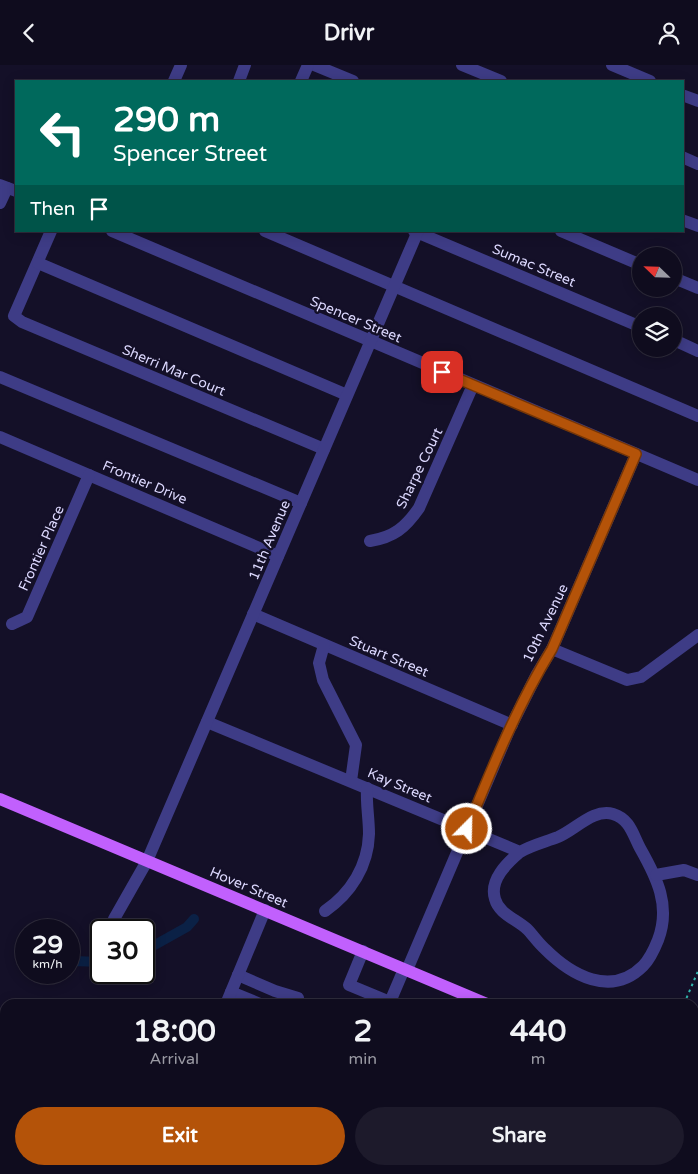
<!DOCTYPE html>
<html lang="en">
<head>
<meta charset="utf-8">
<style>
	body { margin:0; font-family:"Varela Round",sans-serif; background:#1d1a2b; color:#f1f3f6; height:100vh; display:flex; flex-direction:column; font-size:19px; white-space:nowrap }
	* { box-sizing:border-box; margin:0 }
	p { font-size:16px; color:#9b9ba4 }
	.icon { flex:none; width:28px; height:28px; fill:none; stroke:currentColor; stroke-width:2; stroke-linecap:round; stroke-linejoin:round }
	.map { position:relative; flex:1; overflow:hidden }
	.drawer { position:absolute; left:0px; top:934px; width:699px; height:176px; display:flex; flex-direction:column; background:#0f0c1e; border-radius:15px 15px 0 0; box-shadow:0 2px 12px #0003,0 0 0 1px #2f2c3c }
	.drawer>* { flex:none }
	.guide { position:absolute; left:15px; top:15px; width:669px; height:152px; border-radius:0px; box-shadow:0 2px 12px #0003,0 0 0 1px #2f2c3c; background:#00695c; color:#fff; overflow:hidden }
	.needle { width:32px; rotate:293deg }
	.tools { position:absolute; left:632px; top:182px; display:grid; gap:10px }
	.tools a { display:grid; place-items:center; width:50px; height:50px; border-radius:50%; background:#0f0c1e; box-shadow:0 2px 12px #0003,0 0 0 1px #2f2c3c; font-size:25px }
	.speed { position:absolute; left:15px; top:854px; display:flex; gap:10px; font-size:25px; font-weight:700; text-align:center }
	.speed>* { display:grid; place-content:center; width:65px; height:65px; border-radius:50%; background:#0f0c1e; box-shadow:0 2px 12px #0003,0 0 0 1px #2f2c3c; line-height:1 }
	.speed small { font-size:12px; font-weight:400 }
	.speed .limit { border:2px solid #111; border-radius:8px; background:#fff; color:#111 }
	.pin { position:absolute; display:grid; place-items:center; width:42px; height:42px; color:#fff; margin:-21px; border-radius:10px; box-shadow:0 2px 8px #0006 }
	.me { position:absolute; width:55px; margin:-28px; rotate:23deg; stroke-linejoin:round; filter:drop-shadow(0 0 4px #0008) }
	.turn { display:flex; align-items:center; gap:18px; height:105px; padding:0 15px; font-size:22px }
	.turn .icon { width:65px; height:65px; stroke-width:2.5 }
	.turn b { display:block; font-size:35px; line-height:42px }
	.then { display:flex; align-items:center; height:48px; padding:0 15px; background:#0003; gap:10px; font-size:19px }
	.eta { display:flex; justify-content:space-evenly; align-items:center; height:85px; text-align:center }
	.eta b { font-size:30px; font-weight:800; line-height:35px }
	.primary-button { display:flex; gap:10px; margin-top:auto; padding:10px 15px }
	.primary-button a { flex:1; height:58px; border-radius:30px; background:#b45309; color:#fff; font-size:20px; font-weight:800; line-height:58px; text-align:center }
	.primary-button a+a { background:#1d1a2b; color:#f1f3f6 }
	header { display:flex; justify-content:space-between; align-items:center; height:65px; padding:0 15px; background:#0f0c1e; font-size:22px; font-weight:800 }
	.map>svg:first-child { display:block }
	.water { fill:#0b2146 }
	.lines { fill:none; stroke-linecap:round; stroke-linejoin:round }
	.canal { stroke:#0b2146; stroke-width:10 }
	.path { stroke:#32b8af; stroke-width:2; stroke-dasharray:2.5 4; stroke-linecap:butt }
	.minor { stroke:#3e3c86; stroke-width:12 }
	.major { stroke:#c160fd; stroke-width:12 }
	.route-casing { stroke:#753606; stroke-width:12 }
	.route { stroke:#b45309; stroke-width:9 }
	.labels { text-anchor:middle; stroke-width:5; stroke-linejoin:round; paint-order:stroke }
	.street-label { font-size:14px; fill:#dcd8fe; stroke:#141028 }
</style>
</head>
<body>
<header><svg class="icon" aria-label="back" viewBox="0 0 24 24"><path d="M15 5l-7 7 7 7"/></svg>Drivr<svg class="icon" aria-label="person" viewBox="0 0 24 24"><circle cx="12" cy="8" r="4"/><path d="M4 21q1-7 8-7t8 7"/></svg></header>
<div class="map">
<svg width="698" height="1109" viewBox="0 0 698 1109">
	<rect width="100%" height="100%" fill="#141028"/>
	<path class="water" d="M343,1105H436L444,1109H343Z"/>
	<g class="lines">
		<g class="canal">
			<path d="M144,886L187,862L194,854"/>
			<path d="M69,902L73,896L101,897"/>
		</g>
		<g class="path">
			<path d="M684,939L698,906"/>
			<path d="M694,1093L698,1094"/>
			<path d="M505,1105L513,1109"/>
		</g>
		<g class="minor">
			<path d="M314,0L353,16"/>
			<path d="M462,0L501,16"/>
			<path d="M612,0L650,16"/>
			<path d="M174,16L181,0"/>
			<path d="M239,16L245,0"/>
			<path d="M301,16L308,0"/>
			<path d="M682,30L698,36"/>
			<path d="M682,92L698,99"/>
			<path d="M0,120L16,126"/>
			<path d="M0,138L7,123"/>
			<path d="M682,155L698,161"/>
			<path d="M51,166L14,251L22,257L324,384"/>
			<path d="M112,166L698,415"/>
			<path d="M265,166L698,351"/>
			<path d="M414,166L641,262"/>
			<path d="M561,166L641,200"/>
			<path d="M38,198L347,330"/>
			<path d="M674,213L698,223"/>
			<path d="M674,275L698,286"/>
			<path d="M0,312L301,438"/>
			<path d="M0,372L278,491"/>
			<path d="M370,476C394,472 405,463 419,443L473,320"/>
			<path d="M253,549L512,660"/>
			<path d="M12,559L27,552L89,410"/>
			<path d="M324,580L319,598L323,615L356,680L351,716"/>
			<path d="M552,584L627,615L641,612L698,570"/>
			<path d="M207,657L520,787C532,780 545,777 558,772C575,765 594,743 613,749C630,754 633,770 640,783C657,813 671,841 658,875C654,885 650,894 643,901C611,933 571,910 545,884C538,878 533,870 527,864C516,854 499,849 495,834C489,815 507,798 520,787"/>
			<path d="M656,810L684,805L698,810"/>
			<path d="M325,846C351,828 368,801 369,769C369,753 366,739 367,723"/>
			<path d="M114,854L147,796L418,166"/>
			<path d="M363,886L349,920L390,937L404,904"/>
			<path d="M407,905L510,663L537,609L552,584L636,389"/>
			<path d="M238,910L275,926L298,933"/>
			<path d="M231,927L260,939"/>
			<path d="M226,939L265,845"/>
			<path d="M139,1105L148,1109"/>
			<path d="M314,1109L316,1105"/>
		</g>
		<g class="major">
			<path d="M0,734L487,939"/>
			<path d="M694,966L698,956"/>
			<path d="M694,1026L698,1027"/>
			<path d="M629,1109L631,1105"/>
		</g>
	</g>
	<g class="lines">
		<defs>
			<path id="route" d="M442,307L636,389L552,584C517,641 492,703 467,764"/>
		</defs>
		<use href="#route" class="route-casing"/>
		<use href="#route" class="route"/>
	</g>
	<g class="labels">
		<g class="street-label">
			<text transform="translate(534 200) rotate(23)" y="5">Sumac Street</text>
			<text transform="translate(356 254) rotate(23)" y="5">Spencer Street</text>
			<text transform="translate(174 305) rotate(23)" y="5">Sherri Mar Court</text>
			<text transform="translate(419 403) rotate(-64)" y="5">Sharpe Court</text>
			<text transform="translate(145 417) rotate(23)" y="5">Frontier Drive</text>
			<text transform="translate(269 475) rotate(-67)" y="5">11th Avenue</text>
			<text transform="translate(41 483) rotate(-66)" y="5">Frontier Place</text>
			<text transform="translate(545 558) rotate(-64)" y="5">10th Avenue</text>
			<text transform="translate(389 591) rotate(23)" y="5">Stuart Street</text>
			<text transform="translate(400 720) rotate(23)" y="5">Kay Street</text>
			<text transform="translate(249 822) rotate(23)" y="5">Hover Street</text>
		</g>
	</g>
</svg>
<div class="tools">
<a><svg class="needle" viewBox="-14 -14 28 28"><path d="M0-13l5 13h-10z" fill="#e53935"/><path d="M0 13l5-13h-10z" fill="#9b9ba4"/></svg></a>
<a><svg class="icon" aria-label="layers" viewBox="0 0 24 24"><path d="M12 4l9 5-9 5-9-5zM3 14l9 5 9-5"/></svg></a>
</div>
<div class="speed"><div>29<small>km/h</small></div><div class="limit">30</div></div>
<div class="pin" style="left:442px;top:307px;background:#d93025"><svg class="icon" aria-label="arrive" viewBox="0 0 24 24"><path d="M6 21V4h12l-3 4 3 4H6"/></svg></div>
<svg class="me" style="left:467px;top:764px" viewBox="-20 -20 40 40"><circle r="17" fill="#b45309" stroke="#fff" stroke-width="3"/><path d="M0-11L8 9 0 5-8 9z" fill="#fff"/></svg>
<div class="guide">
<div class="turn"><svg class="icon" aria-label="left" viewBox="0 0 24 24"><path d="M17 20v-9H6M10 6l-5 5 5 5"/></svg><div><b>290 m</b>Spencer Street</div></div>
<div class="then">Then<svg class="icon" aria-label="arrive" viewBox="0 0 24 24"><path d="M6 21V4h12l-3 4 3 4H6"/></svg></div>
</div>
<section class="drawer">
<div class="eta">
<div><b>18:00</b><p>Arrival</p></div>
<div><b>2</b><p>min</p></div>
<div><b>440</b><p>m</p></div>
</div>
<div class="primary-button"><a>Exit</a><a>Share</a></div>
</section>
</div>
</body>
</html>
